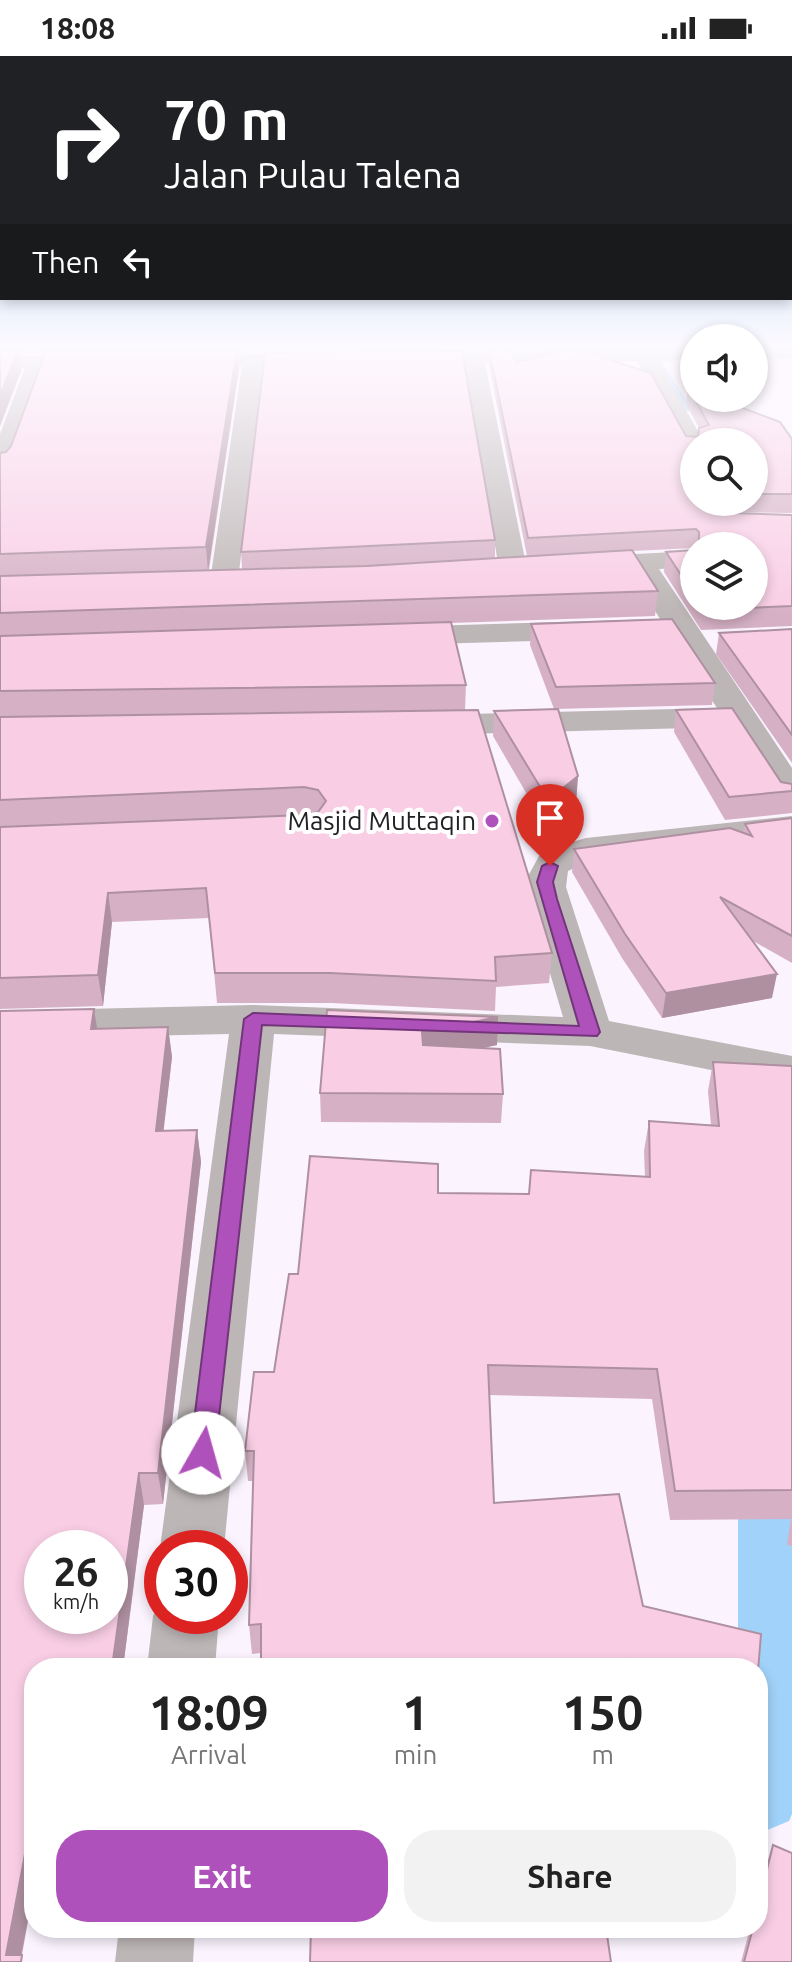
<!DOCTYPE html>
<html lang="en">
<head>
<meta charset="utf-8">
<style>
	body { margin:0; font-family:Ubuntu,sans-serif; background:#f2f2f2; color:#222; height:100vh; display:flex; flex-direction:column; font-size:30px; white-space:nowrap }
	* { box-sizing:border-box; margin:0 }
	p { font-size:26px; color:#767676 }
	.icon { flex:none; width:44px; height:44px; fill:none; stroke:currentColor; stroke-width:2; stroke-linecap:round; stroke-linejoin:round }
	.map { position:relative; flex:1; overflow:hidden }
	.sheet { position:absolute; left:24px; top:1602px; width:744px; height:280px; display:flex; flex-direction:column; background:#fff; border-radius:32px; box-shadow:0 4px 12px #0003 }
	.sheet>* { flex:none }
	.guide { position:absolute; left:0px; top:0px; width:792px; height:244px; box-shadow:0 4px 12px #0003; background:#202124; color:#fff; overflow:hidden }
	.tools { position:absolute; left:680px; top:268px; display:grid; gap:16px }
	.tools a { display:grid; place-items:center; width:88px; height:88px; border-radius:50%; background:#fff; box-shadow:0 4px 12px #0003; font-size:40px }
	.speed { position:absolute; left:24px; top:1474px; display:flex; gap:16px; font-size:40px; font-weight:700; text-align:center }
	.speed>* { display:grid; place-content:center; width:104px; height:104px; border-radius:50%; background:#fff; box-shadow:0 4px 12px #0003; line-height:1 }
	.speed small { font-size:20px; font-weight:400 }
	.speed .limit { border:12px solid #d22; background:#fff; color:#111 }
	.pin { position:absolute; display:grid; place-items:center; width:68px; height:68px; color:#fff; margin:-82px -34px; border-radius:50% 50% 50% 0; rotate:-45deg; box-shadow:0 0 8px #0007 }
	.pin .icon { rotate:45deg }
	.me { position:absolute; width:88px; margin:-44px; rotate:7deg; stroke-linejoin:round; filter:drop-shadow(0 0 6px #0008) }
	.turn { display:flex; align-items:center; gap:28px; height:168px; padding:0 32px; font-size:36px }
	.turn .icon { width:104px; height:104px; stroke-width:2.5 }
	.turn b { display:block; font-size:56px; line-height:68px }
	.then { display:flex; align-items:center; height:76px; padding:0 32px; background:#0003; gap:16px; font-size:30px }
	.eta { display:flex; justify-content:space-evenly; align-items:center; height:136px; text-align:center }
	.eta b { font-size:48px; font-weight:700; line-height:56px }
	.cta { display:flex; gap:16px; margin-top:auto; padding:16px 32px }
	.cta a { flex:1; height:92px; border-radius:32px; background:#af51bb; color:#fff; font-size:32px; font-weight:700; line-height:92px; text-align:center }
	.cta a+a { background:#f2f2f2; color:#222 }
	.status { display:flex; justify-content:space-between; align-items:center; height:56px; padding:0 40px; background:#fff; direction:ltr }
	.status svg { height:22px; fill:currentColor }
	.map>svg:first-child { display:block }
	.lines { fill:none; stroke-linecap:round; stroke-linejoin:round }
	.stream { fill:#a1d2f9; fill-rule:evenodd }
	.canal { fill:#a1d2f9; fill-rule:evenodd }
	.minor { fill:#bdb6b6; fill-rule:evenodd }
	.wall { fill:#d6b1c5; fill-rule:evenodd }
	.shaded-wall { fill:#ae90a0 }
	.building { fill:#f9cee5; stroke:#ae90a0; stroke-width:2; fill-rule:evenodd }
	.route { fill:#af51bb; stroke:#72357a; stroke-width:2 }
	.poi-dot { fill:#af51bb; stroke:#fff; stroke-width:3 }
	.labels { text-anchor:middle; stroke-width:8; stroke-linejoin:round; paint-order:stroke }
	.poi-label { font-size:26px; fill:#222024; stroke:#fff; text-anchor:end }
</style>
</head>
<body>
<div class="status"><b>18:08</b><svg viewBox="0 0 49 12"><path d="M0 12V9h3v3zM5 12V6h3v6zM10 12V3h3v9zM15 12V0h3v12zM26 1h20v11H26zM47 4h2v5h-2z"/></svg></div>
<div class="map">
<svg width="792" height="1906" viewBox="0 0 792 1906">
	<rect width="100%" height="100%" fill="#fbf4ff"/>
	<g class="lines">
		<g class="stream">
			<path d="M558,292H575L536,299L532,297Z"/>
			<path d="M792,299V303L754,304V300Z"/>
			<path d="M694,300V304L661,305L692,353L688,355L684,353L652,303Z"/>
		</g>
		<path class="canal" d="M774,1358L792,1364V1758L789,1765L758,1778V1612H738V1389L748,1367Z"/>
		<g class="minor">
			<path d="M694,292V304L658,305L704,386H694V396L685,394L682,389L637,305L485,307L527,513L523,519L513,522L503,519L499,513L464,307L402,308L392,302L402,296Z"/>
			<path d="M754,292H792V301L754,302Z"/>
			<path d="M326,297L333,299L337,303L333,307L263,310L238,525L234,531L224,534L214,531L210,525L242,310L178,311L167,305L178,299Z"/>
			<path d="M102,299L109,301L113,305L109,309L47,312L12,410L9,415L0,417V378L25,312H0V300Z"/>
			<path d="M694,495V511L659,513L792,712V750L779,747L730,671L424,679L412,676L407,669L412,662L424,659L717,652L671,581L394,589L383,587L379,580L383,573L394,571L660,563L631,515L578,517L568,515L564,509L568,503L578,501Z"/>
			<path d="M792,760V782L589,805L568,815L566,831L609,965L792,1000V1030L590,990L274,978L224,1492H162V1495L160,1492L229,978L0,983V955L253,949L563,961L528,843L527,822L539,800L552,792L586,782Z"/>
			<path d="M162,1540V1560H219L215,1612H147L153,1560Z"/>
			<path d="M119,1872H195L193,1906H115Z"/>
		</g>
	</g>
	<g class="wall">
		<path d="M0,292H467L237,294L239,313L209,514L242,513L241,496L495,484V502L527,500L489,310V294L686,380L698,381L699,372L686,348L688,331L792,383V457L737,456L733,457L792,459V570L701,574L664,516L666,496L694,494V550H754V490H694V492L633,495L658,535L655,560L451,567L466,629L465,654L552,897L549,927L496,931L495,955L331,947H217L209,862L112,866L103,950L0,953V397L6,396L11,390L46,296L18,297L21,315L0,370ZM754,386V446H694Z"/>
		<path d="M531,568L715,627L712,649L554,653L530,589Z"/>
		<path d="M792,573V707L716,598L719,577Z"/>
		<path d="M676,654L781,726L792,728V757L725,764L674,676Z"/>
		<path d="M494,655L578,720L576,746L546,771L493,680Z"/>
		<path d="M792,763V907L753,885L772,942L662,962L622,902L572,816L574,793L743,777L745,768Z"/>
		<path d="M94,953L97,973L168,971L172,1001L163,1075L197,1074L201,1106L163,1448L144,1449L124,1604H138L140,1612H34V1832L22,1899L0,1906Z"/>
		<path d="M327,954L497,989L482,992L503,1038L501,1067L321,1066L320,1037Z"/>
		<path d="M713,1006L792,1010V1490L787,1489L791,1463L670,1464L652,1343L489,1339L494,1447L643,1550L758,1612H261V1597L252,1598L249,1569L253,1425H248L245,1395L274,1316L298,1218L438,1137L529,1138L531,1114L645,1121L644,1095L649,1065L711,1069L708,1035Z"/>
		<path d="M773,1789L792,1906H741L750,1872H758V1839L764,1816Z"/>
	</g>
	<g class="shaded-wall">
		<path d="M237,294L239,313L208,515L206,491Z"/>
		<path d="M18,295L21,315L0,370V340Z"/>
		<path d="M727,446H739L737,456L726,459L725,450Z"/>
		<path d="M578,720L576,746L546,771L548,744Z"/>
		<path d="M108,837L112,866L103,950L98,919Z"/>
		<path d="M777,918L772,942L662,962L666,937Z"/>
		<path d="M94,953L99,984L91,973Z"/>
		<path d="M498,961L497,989L422,1005V976Z"/>
		<path d="M168,971L172,1001L160,1106L156,1075Z"/>
		<path d="M197,1074L201,1106L163,1448L158,1417Z"/>
		<path d="M139,1417L144,1449L123,1612L113,1604Z"/>
		<path d="M31,1766L34,1774V1832L20,1906L6,1899Z"/>
	</g>
	<g class="building">
		<path d="M237,294L206,491L0,498V397L6,396L11,390L46,295Z"/>
		<path d="M489,294H510L516,306L571,294L579,297L586,296L651,317L686,380L698,381L699,372L709,369L688,331L694,334V342H716L780,366L792,383V438H754V386H694V446H727L725,450L732,457L792,459V550L703,554L701,550H754V490H699V476L696,473L528,482Z"/>
		<path d="M0,295H18L0,340Z"/>
		<path d="M462,295L495,484L241,496L265,297Z"/>
		<path d="M632,494L658,535L0,557V520L367,510Z"/>
		<path d="M694,494V539L666,496Z"/>
		<path d="M672,563L715,627L556,631L531,568Z"/>
		<path d="M451,566L466,629L0,635V580Z"/>
		<path d="M792,573V679L719,577Z"/>
		<path d="M732,652L781,726L792,728V735L729,741L676,654Z"/>
		<path d="M558,653L578,720L548,744L494,655Z"/>
		<path d="M478,654L552,897L495,901L496,925L330,917H215L206,832L108,837L98,919L0,922V771L304,759L318,756L326,745L318,734L304,731L0,744V661Z"/>
		<path d="M792,762V880L720,841L777,918L666,937L625,878L574,793L730,772L752,780L745,768Z"/>
		<path d="M94,953L91,973L168,971L156,1075L197,1074L158,1417H139L113,1604H138L137,1612H34V1766H31L6,1899H22L21,1906H0V955ZM42,1492H110V1560H42Z"/>
		<path d="M327,954L498,961L422,976L423,989L500,993L503,1038L320,1037Z"/>
		<path d="M713,1006L792,1010V1434L675,1435L657,1313L488,1309L494,1447L619,1438L643,1550L761,1578L758,1615V1612H666L628,1603L630,1612H261V1568L249,1569L254,1395H245L254,1316H274L289,1218H298L310,1100L438,1108V1137L529,1138L531,1114L650,1121L649,1065L719,1070Z"/>
		<path d="M773,1789L792,1797V1906H744L753,1872H758V1850Z"/>
		<path d="M311,1872H606L611,1906H310Z"/>
	</g>
	<linearGradient id="sky" x2="0" y2="1"><stop stop-color="#8bc0ef"/><stop offset="0.52" stop-color="#fdfaff"/><stop offset="1" stop-color="#fdfaff" stop-opacity="0"/></linearGradient>
	<rect width="792" height="558" fill="url(#sky)"/>
	<path class="route" d="M550,806L558,810L553,826L557,843L600,976L597,980L262,969L215,1397L211,1404L203,1407L194,1404L190,1397L244,963L253,957L579,970L537,826L542,810Z"/>
	<circle class="poi-dot" cx="492" cy="765" r="8"/>
	<g class="labels">
		<g class="poi-label">
			<text x="476" y="774">Masjid Muttaqin</text>
		</g>
	</g>
</svg>
<div class="tools">
<a><svg class="icon" aria-label="sound" viewBox="0 0 24 24"><path d="M4 9h4l5-4v14l-5-4H4zM17 9q2 3 0 6"/></svg></a>
<a><svg class="icon" aria-label="search" viewBox="0 0 24 24"><circle cx="10" cy="10" r="6"/><path d="M15 15l6 6"/></svg></a>
<a><svg class="icon" aria-label="layers" viewBox="0 0 24 24"><path d="M12 4l9 5-9 5-9-5zM3 14l9 5 9-5"/></svg></a>
</div>
<div class="speed"><div>26<small>km/h</small></div><div class="limit">30</div></div>
<div class="pin" style="left:550px;top:810px;background:#d93025"><svg class="icon" aria-label="arrive" viewBox="0 0 24 24"><path d="M6 21V4h12l-3 4 3 4H6"/></svg></div>
<svg class="me" style="left:203px;top:1397px" viewBox="-20 -20 40 40"><circle r="19" fill="#fff"/><path d="M0-13L10 11 0 6-10 11z" fill="#af51bb"/></svg>
<div class="guide">
<div class="turn"><svg class="icon" aria-label="right" viewBox="0 0 24 24"><path d="M7 20v-9h11M14 6l5 5-5 5"/></svg><div><b>70 m</b>Jalan Pulau Talena</div></div>
<div class="then">Then<svg class="icon" aria-label="left" viewBox="0 0 24 24"><path d="M17 20v-9H6M10 6l-5 5 5 5"/></svg></div>
</div>
<section class="sheet">
<div class="eta">
<div><b>18:09</b><p>Arrival</p></div>
<div><b>1</b><p>min</p></div>
<div><b>150</b><p>m</p></div>
</div>
<div class="cta"><a>Exit</a><a>Share</a></div>
</section>
</div>
</body>
</html>
